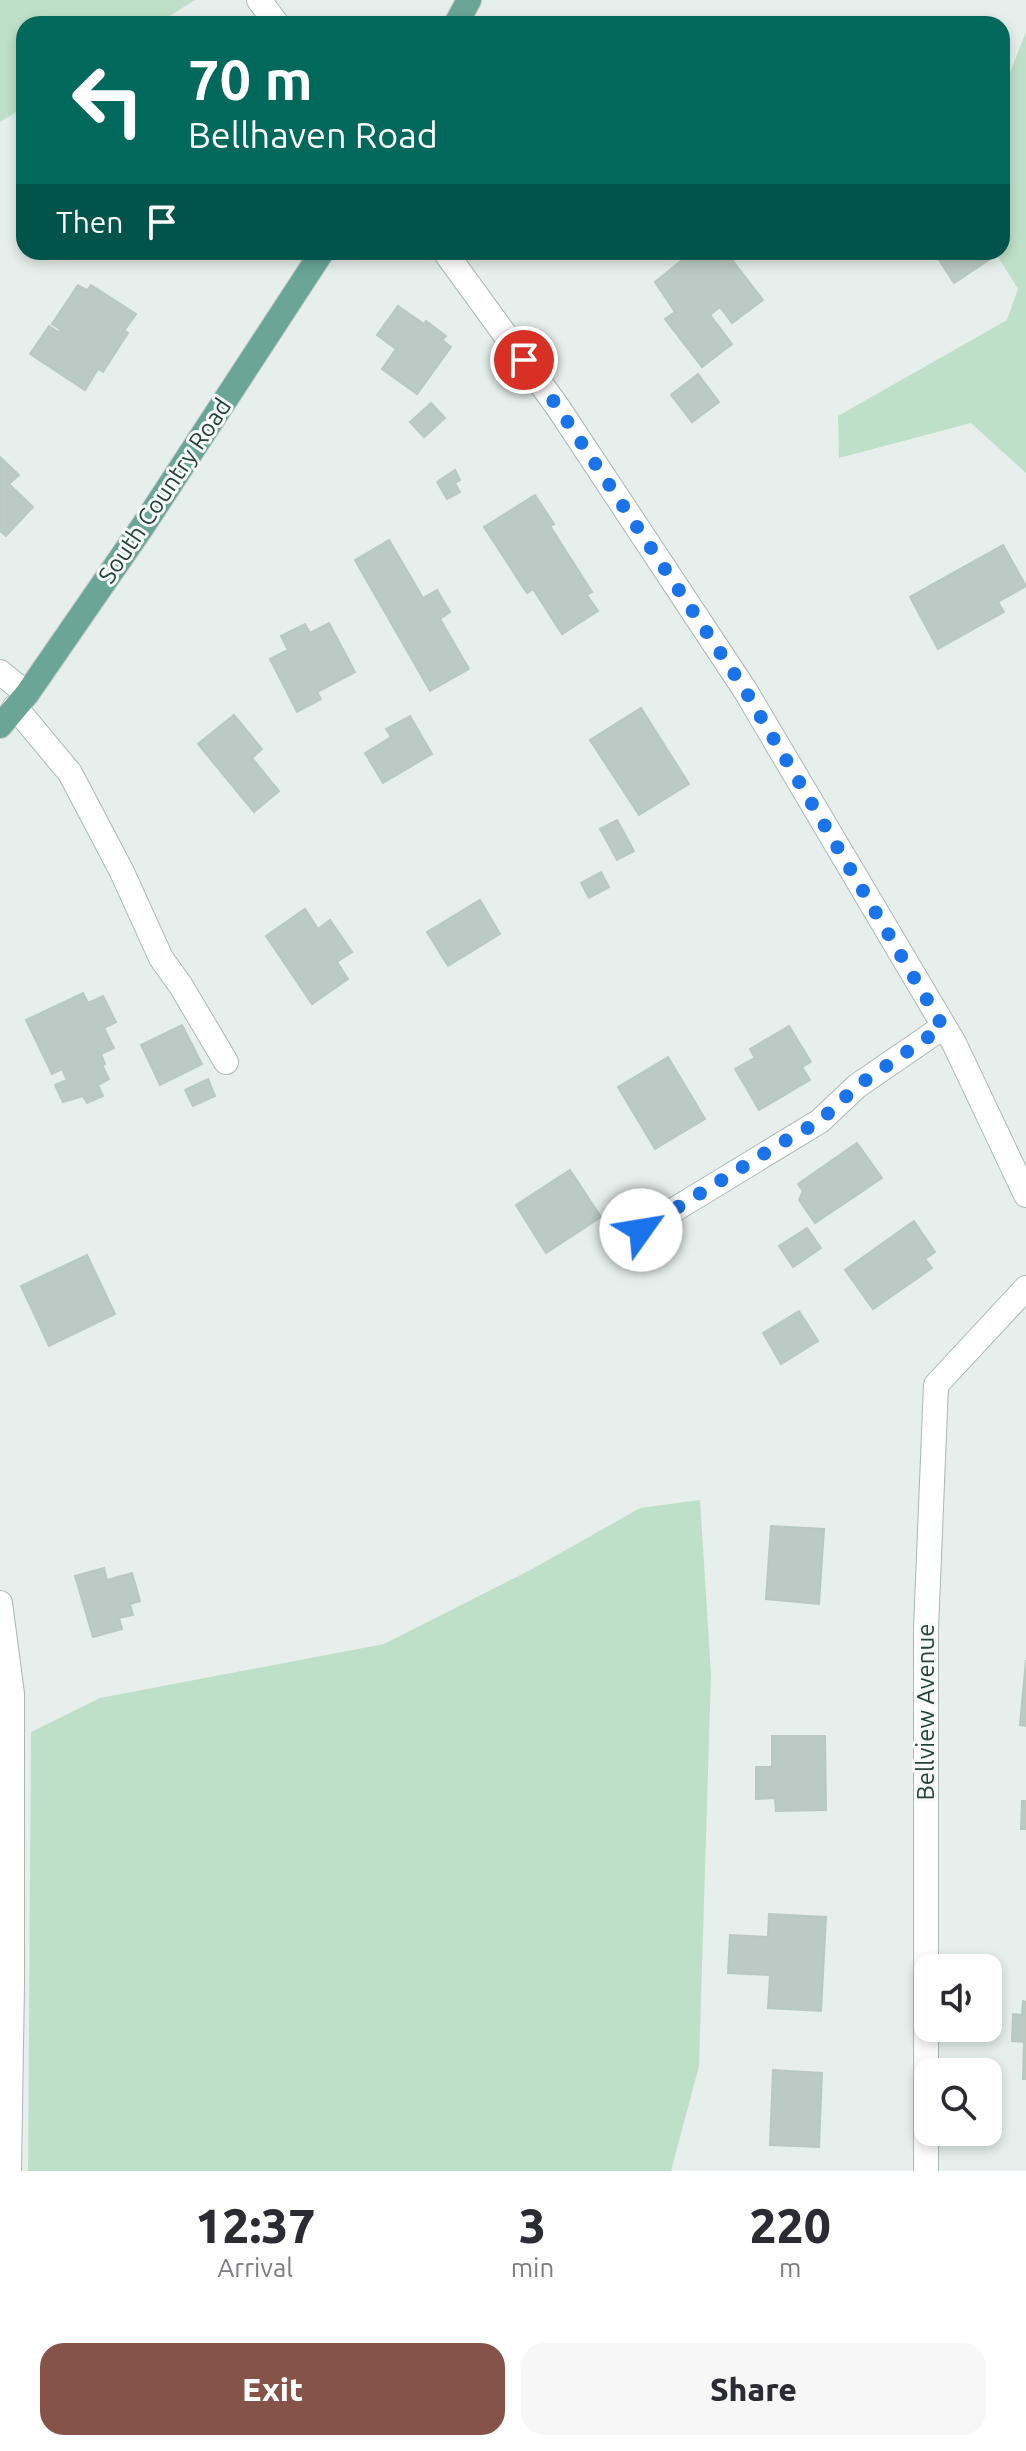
<!DOCTYPE html>
<html lang="en">
<head>
<meta charset="utf-8">
<style>
	body { margin:0; font-family:Ubuntu,sans-serif; background:#f7f7f7; color:#2b2b33; height:100vh; display:flex; flex-direction:column; font-size:30px; white-space:nowrap }
	* { box-sizing:border-box; margin:0 }
	p { font-size:26px; color:#7c7c81 }
	.icon { flex:none; width:44px; height:44px; fill:none; stroke:currentColor; stroke-width:2; stroke-linecap:round; stroke-linejoin:round }
	.map { position:relative; height:2171px; overflow:hidden }
	.side { display:flex; flex-direction:column; background:#fff; flex:1 }
	.side>* { flex:none }
	.top-card { position:absolute; left:16px; top:16px; width:994px; height:244px; border-radius:24px; box-shadow:0 4px 12px #0003; background:#00695c; color:#fff; overflow:hidden }
	.buttons { position:absolute; left:914px; top:1954px; display:grid; gap:16px }
	.buttons a { display:grid; place-items:center; width:88px; height:88px; border-radius:16px; background:#fff; box-shadow:0 4px 12px #0003; font-size:40px }
	.pin { position:absolute; display:grid; place-items:center; width:68px; height:68px; color:#fff; margin:-34px; border:4px solid #fff; border-radius:50%; box-shadow:0 2px 8px #0007 }
	.me { position:absolute; width:88px; margin:-44px; rotate:58deg; stroke-linejoin:round; filter:drop-shadow(0 0 6px #0008) }
	.turn { display:flex; align-items:center; gap:28px; height:168px; padding:0 40px; font-size:36px }
	.turn .icon { width:104px; height:104px; stroke-width:2.5 }
	.turn b { display:block; font-size:56px; line-height:68px }
	.then { display:flex; align-items:center; height:76px; padding:0 40px; background:#0003; gap:16px; font-size:30px }
	.eta { display:flex; justify-content:space-evenly; align-items:center; height:136px; text-align:center }
	.eta b { font-size:48px; font-weight:800; line-height:56px }
	.cta { display:flex; gap:16px; margin-top:auto; padding:16px 40px }
	.cta a { flex:1; height:92px; border-radius:24px; background:#855347; color:#fff; font-size:32px; font-weight:800; line-height:92px; text-align:center }
	.cta a+a { background:#f7f7f7; color:#2b2b33 }
	.map>svg:first-child { display:block }
	.green { fill:#bfe0c8 }
	.building { fill:#bbcac4; stroke:#b8c9c2; stroke-width:2 }
	.lines { fill:none; stroke-linecap:round; stroke-linejoin:round }
	.minor-casing { stroke:#a8b8b2; stroke-width:26 }
	.major-casing { stroke:#c2cac8; stroke-width:26 }
	.minor { stroke:#fff; stroke-width:24 }
	.major { stroke:#6aa596; stroke-width:24 }
	.route { stroke:#1a73e8; stroke-width:14; stroke-dasharray:0 25.2 }
	.labels { text-anchor:middle; stroke-width:6; stroke-linejoin:round; paint-order:stroke }
	.street-label { font-size:24px; fill:#24423a; stroke:#f7fbf9 }
</style>
</head>
<body>
<div class="map">
<svg width="1026" height="2171" viewBox="0 0 1026 2171">
	<rect width="100%" height="100%" fill="#e6efeb"/>
	<g class="green">
		<path d="M0,0H195L157,24H24V107L0,122Z"/>
		<path d="M1026,32V473L971,423L839,458L838,416L1007,320L1018,289L995,252H1002L1004,88Z"/>
		<path d="M700,1500L711,1674L699,2066L671,2171H28L31,1732L100,1698L384,1644L534,1568L640,1508Z"/>
	</g>
	<g class="building">
		<path d="M692,252H726L763,300L732,323L720,307L710,315L732,344L702,367L665,319L675,312L655,282Z"/>
		<path d="M934,252H985L990,259L954,283Z"/>
		<path d="M78,285L87,290L91,285L136,314L124,331L128,333L103,372L98,369L85,390L30,354L49,326L59,332L61,330L52,324Z"/>
		<path d="M398,306L424,324L426,321L446,336L442,340L451,347L417,394L382,369L396,349L377,335Z"/>
		<path d="M698,374L719,402L692,422L671,395Z"/>
		<path d="M431,403L445,418L424,437L410,422Z"/>
		<path d="M0,457L19,475L9,484L33,507L6,536L0,531Z"/>
		<path d="M455,470L460,480L455,483L460,492L447,499L437,482Z"/>
		<path d="M535,495L554,524L550,526L592,592L587,595L598,611L562,634L533,589L527,593L484,527Z"/>
		<path d="M389,540L423,598L437,590L450,612L440,619L469,669L430,691L355,560Z"/>
		<path d="M1003,545L1026,586L998,602L1004,612L938,649L910,597Z"/>
		<path d="M329,623L355,672L317,692L321,699L297,712L270,659L288,650L281,636L305,624L310,633Z"/>
		<path d="M641,708L689,784L639,815L590,740Z"/>
		<path d="M234,715L262,749L252,758L279,791L254,812L198,744Z"/>
		<path d="M410,716L432,754L383,783L365,753L391,737L386,729Z"/>
		<path d="M617,820L634,851L617,860L600,829Z"/>
		<path d="M601,872L609,887L589,898L581,883Z"/>
		<path d="M480,900L500,934L448,966L427,932Z"/>
		<path d="M305,909L318,929L330,920L352,952L337,962L348,979L312,1004L266,936Z"/>
		<path d="M83,993L88,1003L103,996L116,1022L104,1028L114,1048L101,1054L105,1064L102,1065L109,1079L98,1085L103,1096L87,1103L83,1096L63,1102L55,1085L67,1080L62,1069L52,1074L26,1020Z"/>
		<path d="M182,1025L202,1064L160,1085L141,1045Z"/>
		<path d="M789,1026L811,1062L802,1067L810,1080L759,1110L735,1069L755,1058L750,1049Z"/>
		<path d="M668,1057L705,1119L655,1149L618,1087Z"/>
		<path d="M208,1079L215,1096L193,1106L185,1090Z"/>
		<path d="M857,1143L882,1178L815,1223L799,1200L803,1191L798,1184Z"/>
		<path d="M570,1170L601,1217L546,1253L516,1205Z"/>
		<path d="M914,1221L935,1252L925,1259L932,1268L873,1309L845,1270Z"/>
		<path d="M807,1228L821,1248L793,1267L779,1246Z"/>
		<path d="M87,1255L115,1314L49,1346L21,1286Z"/>
		<path d="M799,1311L818,1341L781,1364L763,1333Z"/>
		<path d="M771,1526L824,1529L819,1604L766,1599Z"/>
		<path d="M104,1568L107,1580L132,1573L140,1601L130,1604L133,1615L119,1618L122,1629L93,1637L75,1576Z"/>
		<path d="M1026,1660V1726L1020,1725Z"/>
		<path d="M772,1736H825L826,1810L776,1811L775,1798L756,1799V1767H772Z"/>
		<path d="M1022,1801H1026V1829H1021Z"/>
		<path d="M769,1914L826,1917L821,2011L768,2008L770,1975L728,1973L730,1935L768,1937Z"/>
		<path d="M1023,2001L1026,2002V2079H1023L1024,2042L1012,2041L1013,2014L1022,2015Z"/>
		<path d="M773,2070L822,2073L819,2147L770,2145Z"/>
	</g>
	<g class="lines">
		<defs>
			<g id="minor">
				<path d="M259,0L277,24"/>
				<path d="M445,252L557,406L745,690L954,1043L1026,1195"/>
				<path d="M0,672L27,694"/>
				<path d="M15,707L70,773L122,872L161,958L181,986L226,1062"/>
				<path d="M641,1230L820,1121L857,1086L943,1027"/>
				<path d="M0,1603L12,1694V1985L9,2171"/>
				<path d="M926,2171V1629L936,1385L1026,1288"/>
			</g>
			<g id="major">
				<path d="M456,24L469,0"/>
				<path d="M0,726L27,694L143,526L322,252"/>
			</g>
		</defs>
		<use href="#minor" class="minor-casing"/>
		<use href="#major" class="major-casing"/>
		<use href="#minor" class="minor"/>
		<use href="#major" class="major"/>
	</g>
	<g class="lines">
		<path class="route" d="M524,360L557,406L745,690L943,1027L857,1086L820,1121L778,1145L641,1230"/>
	</g>
	<g class="labels">
		<g class="street-label">
			<text transform="translate(165 491) rotate(-56)" y="8">South Country Road</text>
			<text transform="translate(926 1712) rotate(-90)" y="8">Bellview Avenue</text>
		</g>
	</g>
</svg>
<div class="buttons">
<a><svg class="icon" aria-label="sound" viewBox="0 0 24 24"><path d="M4 9h4l5-4v14l-5-4H4zM17 9q2 3 0 6"/></svg></a>
<a><svg class="icon" aria-label="search" viewBox="0 0 24 24"><circle cx="10" cy="10" r="6"/><path d="M15 15l6 6"/></svg></a>
</div>
<div class="pin" style="left:524px;top:360px;background:#d93025"><svg class="icon" aria-label="arrive" viewBox="0 0 24 24"><path d="M6 21V4h12l-3 4 3 4H6"/></svg></div>
<svg class="me" style="left:641px;top:1230px" viewBox="-20 -20 40 40"><circle r="19" fill="#fff"/><path d="M0-13L10 11 0 6-10 11z" fill="#1a73e8"/></svg>
<div class="top-card">
<div class="turn"><svg class="icon" aria-label="left" viewBox="0 0 24 24"><path d="M17 20v-9H6M10 6l-5 5 5 5"/></svg><div><b>70 m</b>Bellhaven Road</div></div>
<div class="then">Then<svg class="icon" aria-label="arrive" viewBox="0 0 24 24"><path d="M6 21V4h12l-3 4 3 4H6"/></svg></div>
</div>
</div>
<section class="side">
<div class="eta">
<div><b>12:37</b><p>Arrival</p></div>
<div><b>3</b><p>min</p></div>
<div><b>220</b><p>m</p></div>
</div>
<div class="cta"><a>Exit</a><a>Share</a></div>
</section>
</body>
</html>
